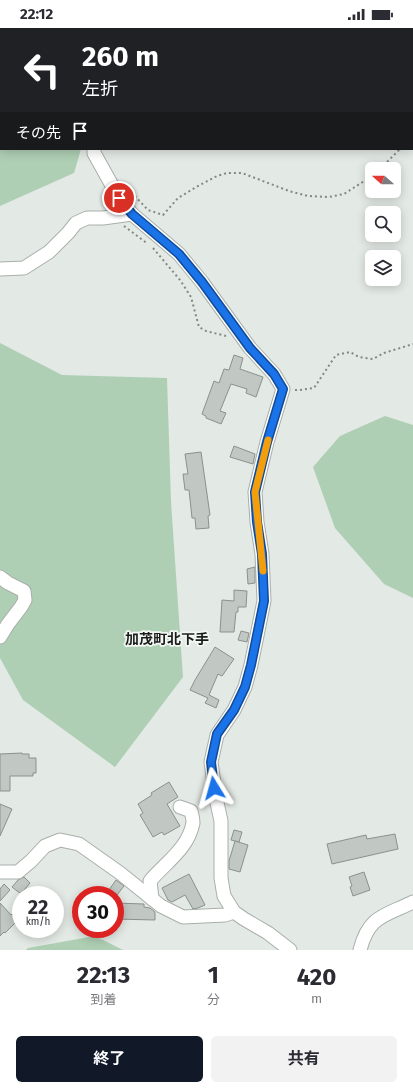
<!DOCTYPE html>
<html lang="ja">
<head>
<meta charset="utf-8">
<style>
	body { margin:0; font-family:"Fira Sans","Noto Sans JP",sans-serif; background:#f2f2f3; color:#2b2b33; height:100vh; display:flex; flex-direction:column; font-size:15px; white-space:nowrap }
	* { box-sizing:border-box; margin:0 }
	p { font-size:13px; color:#7c7c81 }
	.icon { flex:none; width:22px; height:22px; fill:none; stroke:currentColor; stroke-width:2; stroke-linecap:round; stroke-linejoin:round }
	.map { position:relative; height:922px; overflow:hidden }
	.sheet { display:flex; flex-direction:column; background:#fff; flex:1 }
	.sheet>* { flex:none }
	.banner { position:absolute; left:0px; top:0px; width:413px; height:122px; box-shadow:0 2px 10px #0003; background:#202124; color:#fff; overflow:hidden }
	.needle { width:26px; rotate:291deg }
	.controls { position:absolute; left:365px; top:134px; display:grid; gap:8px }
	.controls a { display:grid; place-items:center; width:36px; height:36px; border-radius:6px; background:#fff; box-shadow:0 2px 10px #0003; font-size:20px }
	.speed { position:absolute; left:12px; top:858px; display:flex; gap:8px; font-size:20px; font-weight:700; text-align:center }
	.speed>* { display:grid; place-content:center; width:52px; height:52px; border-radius:50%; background:#fff; box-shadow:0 2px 10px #0003; line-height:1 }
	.speed small { font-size:10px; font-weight:400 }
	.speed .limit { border:6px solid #d22; background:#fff; color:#111 }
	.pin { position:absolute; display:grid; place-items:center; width:34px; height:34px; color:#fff; margin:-17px; border:2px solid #fff; border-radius:50%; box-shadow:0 1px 4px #0007 }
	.me { position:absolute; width:44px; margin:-22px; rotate:352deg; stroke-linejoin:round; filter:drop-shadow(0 0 3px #0008) }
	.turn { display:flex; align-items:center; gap:14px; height:84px; padding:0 16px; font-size:18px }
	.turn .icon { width:52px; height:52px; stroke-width:2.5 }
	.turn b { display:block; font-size:28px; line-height:34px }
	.then { display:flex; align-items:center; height:38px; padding:0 16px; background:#0003; gap:8px; font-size:15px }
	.eta { display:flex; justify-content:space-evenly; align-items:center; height:68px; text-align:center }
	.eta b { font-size:24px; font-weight:700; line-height:28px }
	.button { display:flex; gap:8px; margin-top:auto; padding:8px 16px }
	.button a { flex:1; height:46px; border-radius:6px; background:#111827; color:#fff; font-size:16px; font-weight:700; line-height:46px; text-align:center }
	.button a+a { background:#f2f2f3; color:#2b2b33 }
	.status { display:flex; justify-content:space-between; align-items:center; height:28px; padding:0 20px; background:#fff; direction:ltr }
	.status svg { height:11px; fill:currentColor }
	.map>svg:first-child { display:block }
	.green { fill:#aecfb4 }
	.building { fill:#c1c7c2; stroke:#8b918c }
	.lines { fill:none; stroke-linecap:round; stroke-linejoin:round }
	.minor-casing { stroke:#a9afaa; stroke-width:15 }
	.path { stroke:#848884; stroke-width:2; stroke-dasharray:2 3; stroke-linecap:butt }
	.minor { stroke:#fff; stroke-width:13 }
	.route-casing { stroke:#114b97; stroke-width:10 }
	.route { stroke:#1a73e8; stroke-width:7 }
	.slow { stroke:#f59e0b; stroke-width:7 }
	.labels { text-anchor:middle; stroke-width:3.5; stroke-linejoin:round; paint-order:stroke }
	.quarter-label { font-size:14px; font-weight:bold; fill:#1a1c1a; stroke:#f1f7f2 }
</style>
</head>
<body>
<div class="status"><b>22:12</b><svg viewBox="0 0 49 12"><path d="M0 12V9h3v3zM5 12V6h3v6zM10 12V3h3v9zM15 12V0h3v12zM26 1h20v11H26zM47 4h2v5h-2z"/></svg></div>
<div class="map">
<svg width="413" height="922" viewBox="0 0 413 922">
	<rect width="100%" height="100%" fill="#e3e9e4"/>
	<g class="green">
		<path d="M0,0H115V1H1V121H81L74,145L0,178Z"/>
		<rect x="210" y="0" width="184" height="1"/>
		<path d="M0,315L62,347L167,350L171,474L183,649L115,739L23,672L0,630Z"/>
		<path d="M385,388L413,397V570L384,556L335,500L313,439L340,408Z"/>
		<path d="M95,908L123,922H26L28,920Z"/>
	</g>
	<g class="building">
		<path d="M234,327L243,330L240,341L263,349L256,369L246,365L247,361L231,356L220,383L226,385L221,396L206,390V388L202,386L214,353L219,355L224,341L229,342Z"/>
		<path d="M234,418L255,426L253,436L230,429Z"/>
		<path d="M201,424L210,487L208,488L209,500L196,501L195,490H192L189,462H185L183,446H188L185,426Z"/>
		<path d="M255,539V555L248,556L247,541Z"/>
		<path d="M234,562L247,563L246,579H238V584H236L234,604H220L222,572L234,573Z"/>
		<path d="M241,603L249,605L247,614L238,612Z"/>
		<path d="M215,619L234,631L222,648L218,646L209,667L219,672L216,680L205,675L208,670L190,662L195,652Z"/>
		<path d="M22,725V726H29V730H36V745H33V748H10V763H0V726Z"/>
		<path d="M169,754L178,769L167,776L180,798L164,807L162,804L153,809L140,787L143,785L138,776L152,767L151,765Z"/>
		<path d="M0,776L12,781L0,808Z"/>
		<path d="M234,802L242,804L239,814L231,812Z"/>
		<path d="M395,806L398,821L332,836L327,816L366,807L367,811Z"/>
		<path d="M235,813L248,817L240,844L229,841V833Z"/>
		<path d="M364,844L370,862L353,868L350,859L352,858L349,849Z"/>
		<path d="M189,846L205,877L198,880L193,881L185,867L172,874L168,872L162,860Z"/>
		<path d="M24,849L30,855L21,866L12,859L18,852Z"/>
		<path d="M116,852L124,858L117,867L109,862Z"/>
		<path d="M4,856L10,862L0,873V861Z"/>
		<path d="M0,875L11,887L12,886L18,892L5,905L4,904L0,908Z"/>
		<path d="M115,875L144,876V879L150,880L155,884V892L115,891Z"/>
	</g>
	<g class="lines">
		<defs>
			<g id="minor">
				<path d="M186,1L187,0"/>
				<path d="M94,121V125L119,170L132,186L179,226L202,254L250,320L274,346L283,361L267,414L255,464L257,494L262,526L264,573L251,637L245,659L234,682L217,707L211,734L216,770L221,793V850L224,868L234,884L244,891L268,905L290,922"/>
				<path d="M0,241L24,240L49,224L68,205L76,195L87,190H103L132,186"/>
				<path d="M0,549L8,555L24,563L25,572L21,579L8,596L0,609"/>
				<path d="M0,844H18L31,833L45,818L60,812L79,816L120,845L161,878L183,889L225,887L234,884"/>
				<path d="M152,871L150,853C166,834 188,821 193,795C193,791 192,787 191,783L180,779"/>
				<path d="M360,922C369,887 385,888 413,874"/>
			</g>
		</defs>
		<use href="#minor" class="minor-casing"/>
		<g class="path">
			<path d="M412,109L413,108"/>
			<path d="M380,141L400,121"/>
			<path d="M131,165H132L148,182L163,187L178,170L198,158L217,148L227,145H242L289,163L308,168L329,169L344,166L372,148"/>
			<path d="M124,198L148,216"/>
			<path d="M153,220L180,252L191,269L199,299L206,303L226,308"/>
			<path d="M295,362H300L314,360L336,327L350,324L359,329L373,331L384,325L413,316"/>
		</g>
		<use href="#minor" class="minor"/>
	</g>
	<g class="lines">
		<defs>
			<path id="route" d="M119,170L132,186L179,226L202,254L250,320L274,346L283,361L267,414L255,464L257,494L262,526L264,573L251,637L245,659L234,682L217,706L211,734L214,760"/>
		</defs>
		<use href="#route" class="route-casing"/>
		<use href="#route" class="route"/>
		<path class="slow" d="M263,543L255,464L268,412"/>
	</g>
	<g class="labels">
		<g class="quarter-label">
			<text x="167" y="616">加茂町北下手</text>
		</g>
	</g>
</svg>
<div class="controls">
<a><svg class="needle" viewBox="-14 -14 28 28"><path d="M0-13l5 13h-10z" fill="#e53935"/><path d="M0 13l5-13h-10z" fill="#7c7c81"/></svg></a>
<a><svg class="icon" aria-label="search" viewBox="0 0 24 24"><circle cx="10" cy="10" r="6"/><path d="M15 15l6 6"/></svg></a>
<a><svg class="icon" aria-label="layers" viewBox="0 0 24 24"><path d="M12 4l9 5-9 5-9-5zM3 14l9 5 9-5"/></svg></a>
</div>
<div class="speed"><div>22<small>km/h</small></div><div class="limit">30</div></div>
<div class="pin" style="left:119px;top:170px;background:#d93025"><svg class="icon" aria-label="arrive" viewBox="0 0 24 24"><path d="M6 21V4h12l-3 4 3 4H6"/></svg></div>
<svg class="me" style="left:214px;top:760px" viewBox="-20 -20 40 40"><path d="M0-17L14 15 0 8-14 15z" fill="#1a73e8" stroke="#fff" stroke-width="4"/></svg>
<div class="banner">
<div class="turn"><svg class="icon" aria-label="left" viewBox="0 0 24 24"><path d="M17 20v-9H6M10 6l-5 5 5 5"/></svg><div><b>260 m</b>左折</div></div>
<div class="then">その先<svg class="icon" aria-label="arrive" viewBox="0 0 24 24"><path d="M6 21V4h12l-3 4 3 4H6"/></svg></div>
</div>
</div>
<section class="sheet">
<div class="eta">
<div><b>22:13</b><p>到着</p></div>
<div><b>1</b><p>分</p></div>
<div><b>420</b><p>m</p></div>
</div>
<div class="button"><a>終了</a><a>共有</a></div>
</section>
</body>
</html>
